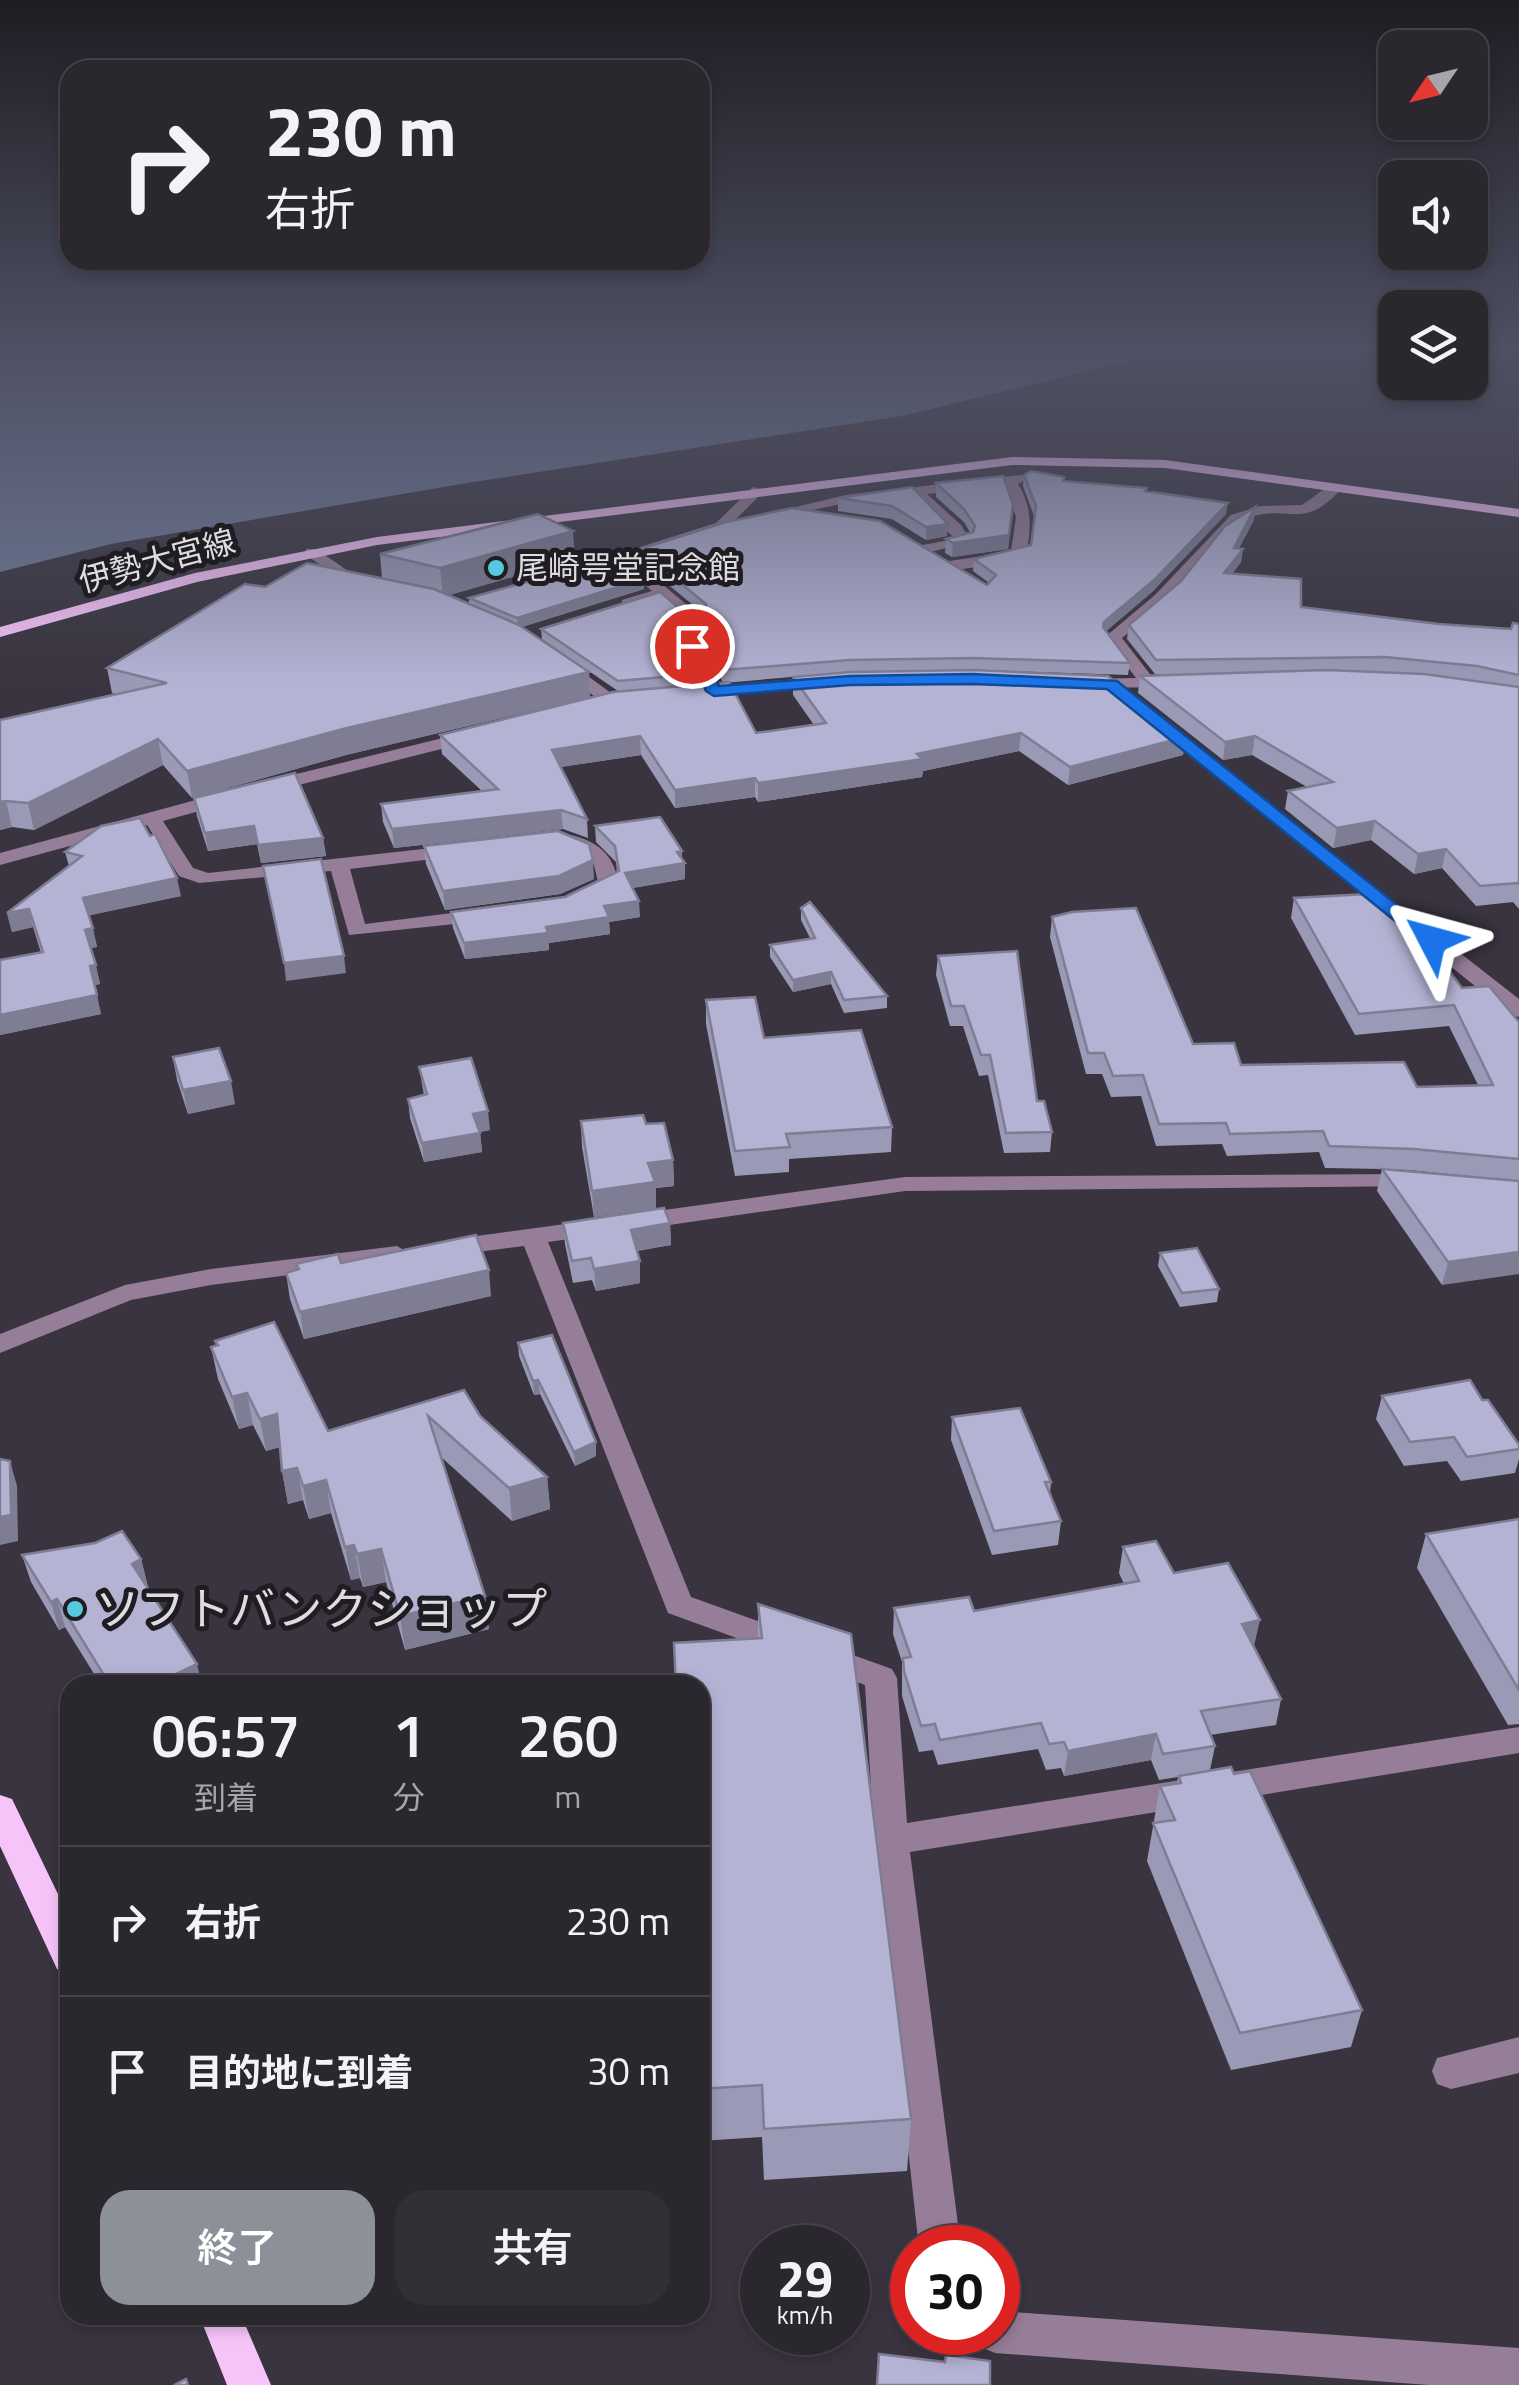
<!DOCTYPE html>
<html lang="ja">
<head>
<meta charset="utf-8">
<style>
	body { margin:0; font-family:"Titillium Web","Noto Sans JP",sans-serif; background:#332f37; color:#f1f3f6; height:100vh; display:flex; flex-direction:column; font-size:38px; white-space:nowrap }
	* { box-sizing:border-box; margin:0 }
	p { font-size:32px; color:#a6a5aa }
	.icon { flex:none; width:55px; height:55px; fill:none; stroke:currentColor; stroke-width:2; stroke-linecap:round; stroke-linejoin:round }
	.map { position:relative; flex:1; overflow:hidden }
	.side { position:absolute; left:60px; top:1675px; width:650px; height:650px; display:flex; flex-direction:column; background:#2b272f; border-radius:30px; box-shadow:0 5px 15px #0003,0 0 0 2px #47444b }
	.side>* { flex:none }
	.hud { position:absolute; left:60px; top:60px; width:650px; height:210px; border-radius:30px; box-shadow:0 5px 15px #0003,0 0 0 2px #47444b; background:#2b272f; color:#f1f3f6; overflow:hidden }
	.needle { width:65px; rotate:235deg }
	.buttons { position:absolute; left:1378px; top:30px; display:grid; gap:20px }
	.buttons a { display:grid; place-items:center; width:110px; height:110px; border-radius:20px; background:#2b272f; box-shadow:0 5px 15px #0003,0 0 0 2px #47444b; font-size:50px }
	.speed { position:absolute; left:740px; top:2225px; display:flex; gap:20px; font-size:50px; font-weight:700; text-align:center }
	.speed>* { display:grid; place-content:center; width:130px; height:130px; border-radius:50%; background:#2b272f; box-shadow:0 5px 15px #0003,0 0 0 2px #47444b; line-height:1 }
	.speed small { font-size:25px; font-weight:400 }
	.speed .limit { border:15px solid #d22; background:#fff; color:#111 }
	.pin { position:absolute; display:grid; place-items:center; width:85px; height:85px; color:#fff; margin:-42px; border:5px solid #fff; border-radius:50%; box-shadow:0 2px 10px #0007 }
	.me { position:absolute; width:110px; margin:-55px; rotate:309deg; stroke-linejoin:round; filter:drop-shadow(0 0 8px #0008) }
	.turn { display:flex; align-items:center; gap:35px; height:210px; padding:0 40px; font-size:45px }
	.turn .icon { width:130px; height:130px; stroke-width:2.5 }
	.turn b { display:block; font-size:70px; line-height:85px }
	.eta { display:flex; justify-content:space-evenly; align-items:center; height:170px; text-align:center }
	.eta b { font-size:60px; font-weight:600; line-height:70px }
	.cta { display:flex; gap:20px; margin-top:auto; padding:20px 40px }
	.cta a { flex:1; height:115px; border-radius:30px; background:#8c9099; color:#fff; font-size:40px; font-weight:600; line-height:115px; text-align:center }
	.cta a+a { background:#332f37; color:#f1f3f6 }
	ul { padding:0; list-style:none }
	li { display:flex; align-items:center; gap:30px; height:150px; padding:0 40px; border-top:2px solid #47444b }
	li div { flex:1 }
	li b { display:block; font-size:38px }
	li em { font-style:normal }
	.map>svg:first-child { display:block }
	.water { fill:#6f7a97 }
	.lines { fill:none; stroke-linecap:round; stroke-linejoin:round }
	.minor { fill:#977e98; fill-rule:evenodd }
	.major { fill:#f7c4f9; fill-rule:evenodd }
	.wall { fill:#9b9ab6 }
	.shaded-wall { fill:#7e7d94 }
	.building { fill:#b4b3d4; stroke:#7e7d94; stroke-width:2.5 }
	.route { fill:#1a73e8; stroke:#114b97; stroke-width:2.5 }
	.poi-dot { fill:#55cadf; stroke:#1f1d22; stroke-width:4 }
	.labels { text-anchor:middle; stroke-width:10; stroke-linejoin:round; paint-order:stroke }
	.far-street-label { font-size:32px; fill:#dedbe1; stroke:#1f1d22 }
	.far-poi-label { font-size:32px; fill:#dedbe1; stroke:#1f1d22; text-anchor:start }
	.near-poi-label { font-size:45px; fill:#dedbe1; stroke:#1f1d22; text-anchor:start }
</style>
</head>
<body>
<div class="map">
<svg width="1519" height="2385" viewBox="0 0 1519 2385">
	<rect width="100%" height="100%" fill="#39343f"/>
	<path class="water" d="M0,348H1182L902,416L467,483L111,544L0,572Z"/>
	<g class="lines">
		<g class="minor">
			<path d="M1021,475L1028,479L1018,484C1033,508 1031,529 1026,556L1018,561L949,571L941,566L949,561L1011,552L1016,517L1005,485L927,494L961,525L971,542L922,554L914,549L917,546L955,539L913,496L846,503L769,519L762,515L846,495Z"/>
			<path d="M1330,485L1342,488C1303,532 1290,504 1251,517C1216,528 1194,573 1170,598C1155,613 1138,625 1122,638L1153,678L1177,679V687L1080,688V680L1086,679L1136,678L1105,637L1155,595L1231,515L1260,506L1302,505Z"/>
			<path d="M753,487L765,490L726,529L621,561L645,570L704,619L700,646L720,685L826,677L835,682L826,687L695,696V688L703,687L684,646L690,623L661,598L622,606V600L652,591C623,567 614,564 579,574L571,569L716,523Z"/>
			<path d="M306,549H316L370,586L356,589L306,555Z"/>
			<path d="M558,663H570L622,701L607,705L558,671Z"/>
			<path d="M1158,717L1519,999V1017L1511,1015L1152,726L1149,722Z"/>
			<path d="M471,731L480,736L477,740L267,793L258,787L260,783Z"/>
			<path d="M229,791L238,797L236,801L163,821L193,868L208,873L459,845L466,847V855L350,869L365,924L484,909L494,915L484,921L349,935L331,871L199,883L179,876L147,825L0,865V853Z"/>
			<path d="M559,833C590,837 615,850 618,884C610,895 594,905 580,901L577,897L598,882L594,865L587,856L552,843L549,839Z"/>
			<path d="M1412,1174L1424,1181L1421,1186L905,1191L635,1230L622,1222L635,1214L905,1177Z"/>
			<path d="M595,1220L604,1222L608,1228L604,1234L548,1242L691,1597L892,1669L897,1678L907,1823L1519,1727V1753L910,1852L961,2248H919L874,1840L865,1685L668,1613L524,1246L447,1256L434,1248L447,1240Z"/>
			<path d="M397,1246L410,1254L406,1260L211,1285L131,1300L0,1353V1334L125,1285L211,1269Z"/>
			<path d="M1519,2037V2073L1451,2089L1437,2084L1432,2071L1437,2058Z"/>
			<path d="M998,2311L1519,2348V2385H1429L995,2353L980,2347L974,2332H998Z"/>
		</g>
		<g class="major">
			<path d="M1012,457L1165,460L1519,509V517L1165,468L1012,465L377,545L197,582L0,637V627L195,573L377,537Z"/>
			<path d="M0,1795L12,1799L70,1919V1973L57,1969L0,1846Z"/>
			<path d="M199,2315H241L271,2385H227Z"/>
		</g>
	</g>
	<g class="wall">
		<path d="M1024,475L1147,491L1226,514L1152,592L1106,631L1130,663L1128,675L980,670L1185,737L1183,755L1068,785L1019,751L923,771L922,777L758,802L755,797L675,808L641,755L561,767L587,819L588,838L563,829L394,848L383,822L381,804L482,791L442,754L440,735L756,733L814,725L793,695V677L850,672L723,683L704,645L705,615L647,567L635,562L634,551L987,585L989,583L973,571L974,559L1031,545L1034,516L1023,486Z"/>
		<path d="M936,483L1013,504L1008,549L952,557L945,553L946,539L970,532L964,522L936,497Z"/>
		<path d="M912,487L947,536L926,540L892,519L838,511V498Z"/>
		<path d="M1255,507L1254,520L1239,548L1243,549L1241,562L1232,574L1301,607L1439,624L1511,629L1519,624V909L1513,902L1476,906L1442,868L1414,874L1371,840L1333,848L1285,809L1288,791L1307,787L1252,755L1223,760L1138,693L1140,676L1204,674H1155L1127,639L1129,625L1181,581Z"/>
		<path d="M380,554L575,559L449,595L469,604V598L644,579V589L522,627L589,672L590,697L346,755L192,798L163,765L34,830L12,827L0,830V720L116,694L112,693L107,668L265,587L382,578Z"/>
		<path d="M686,614V624L682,639L698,674V685L618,691L542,639L541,629Z"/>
		<path d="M194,798L323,838L326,856L261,863L257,844L208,851L197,816Z"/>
		<path d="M101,826L181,896L89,915L97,947L91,948L100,984L94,985L101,1014L0,1035V960L41,953L33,927L12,932L7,913L69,866L65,852Z"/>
		<path d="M595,826L682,860L685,863V879L633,888L640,917L609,922L610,934L549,943V950L465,959L453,928L451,912L565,897L617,872L616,862L596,842Z"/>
		<path d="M424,846L594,879L560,894L445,910L426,864Z"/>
		<path d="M1294,898L1462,988L1519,1022V1181L1409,1170L1385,1169L1519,1181L1442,1285L1377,1191L1382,1169L1325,1168L1319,1152L1227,1156L1222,1144L1156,1146L1141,1096L1111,1097L1102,1074H1086L1050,937L1052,917L1193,1044L1241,1065L1417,1087L1478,1085L1449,1026L1355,1035L1291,918Z"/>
		<path d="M801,908L887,996V1008L844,1013L831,984L793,992L770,957V945L810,938L801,920Z"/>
		<path d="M938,956L1037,1101L1052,1132L1050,1152L1004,1153L988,1075L979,1076L963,1026H950L936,975Z"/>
		<path d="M706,1000L764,1038L892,1127L891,1152L789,1159V1172L735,1176L706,1024Z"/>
		<path d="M173,1057L235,1104L188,1114L177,1080Z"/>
		<path d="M419,1067L490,1130L480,1132L482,1152L424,1162L410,1118L408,1099L424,1095Z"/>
		<path d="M581,1121L646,1124L673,1160L674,1186L656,1188V1208L594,1217L582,1147Z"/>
		<path d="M563,1223H670L671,1245L637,1251L640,1261V1283L596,1291L592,1280L573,1283L565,1244Z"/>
		<path d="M1160,1253L1219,1289L1217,1302L1180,1307L1158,1266Z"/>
		<path d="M341,1263L491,1296L304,1339L290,1299L286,1273L297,1270L296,1264Z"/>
		<path d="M215,1341L328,1431L464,1390L480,1416L547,1477L550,1509L512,1521L440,1456L489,1629L405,1650L386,1582L363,1587L360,1578L351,1580L331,1513L309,1519L303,1500L288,1504L282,1471L280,1447L266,1451L253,1425L239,1429L218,1379L211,1347L216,1346Z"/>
		<path d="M518,1343L596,1442V1456L575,1466L540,1394L534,1395L519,1356Z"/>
		<path d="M1382,1396L1482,1400L1519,1445V1459L1515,1473L1461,1481L1447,1461L1404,1466L1376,1419Z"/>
		<path d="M952,1417L1051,1482L1050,1494L1061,1521L1058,1545L992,1555L951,1440Z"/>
		<path d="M1519,1519V1724L1508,1725L1417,1568L1426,1534Z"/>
		<path d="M1123,1547L1174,1573L1254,1646L1281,1699L1276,1725L1210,1735L1215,1746L1210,1770L1362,2010L1351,2047L1231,2070L1147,1861L1160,1786L1177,1783L1178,1777L1159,1780L1151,1760L1064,1776L1061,1768L1046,1770L1038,1749L938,1765L933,1750L919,1752L902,1696V1662L893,1634L894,1608L974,1611L1124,1584L1119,1573Z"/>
		<path d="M22,1555L141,1559L148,1587L202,1685H101L65,1627L59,1630L31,1582Z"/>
		<path d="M758,1604L911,2119L907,2171L764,2180L762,2137L700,2141V1685L758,1639Z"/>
	</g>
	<g class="shaded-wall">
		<path d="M1228,503L1226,514L1152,592L1103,634L1104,622Z"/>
		<path d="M1013,504L1008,549L952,557L953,543L1009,535Z"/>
		<path d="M1255,507L1254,520L1232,561L1234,548Z"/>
		<path d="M948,524L947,536L926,540V527Z"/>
		<path d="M573,531L575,559L443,597L440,568Z"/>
		<path d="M1243,549L1241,562L1222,586L1224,573Z"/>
		<path d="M644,579V589L518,628L517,618Z"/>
		<path d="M686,614V624L680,645V635Z"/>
		<path d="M589,672L590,697L346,755L192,798L187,771L343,729Z"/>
		<path d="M1021,733L1019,751L923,771L922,777L758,802V783Z"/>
		<path d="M640,736L641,755L553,768L552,750Z"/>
		<path d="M1255,736L1252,755L1223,760L1225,742Z"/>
		<path d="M1185,737L1183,755L1068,785L1070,767Z"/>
		<path d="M158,739L163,765L34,830L28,803Z"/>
		<path d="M755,778V797L675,808V790Z"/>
		<path d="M6,801L12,827L0,830V802Z"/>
		<path d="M561,810L563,829L394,848L392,829Z"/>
		<path d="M1375,821L1371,840L1333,848L1337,828Z"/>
		<path d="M254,826L257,844L208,851L205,833Z"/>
		<path d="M323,838L326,856L261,863L258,845Z"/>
		<path d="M1446,849L1442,868L1414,874L1418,854Z"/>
		<path d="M682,851V864L685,863V879L625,889V873Z"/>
		<path d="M593,860L594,879L560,894L445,910L443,891Z"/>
		<path d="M177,878L181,896L87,916L83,898Z"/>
		<path d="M639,901L640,917L609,922L610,934L549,943V950L465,959L464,943L546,927L604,906Z"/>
		<path d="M29,909L33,927L12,932L7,913Z"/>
		<path d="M93,928L97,947L89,948L85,930Z"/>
		<path d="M344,956L346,973L286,981L284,963Z"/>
		<path d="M96,965L100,984L94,985L90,966Z"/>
		<path d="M831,972V984L793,992V980Z"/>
		<path d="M97,995L101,1014L0,1035V1015Z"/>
		<path d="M231,1081L235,1104L188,1114L183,1090Z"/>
		<path d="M488,1111L490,1130L475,1133L473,1114Z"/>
		<path d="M480,1133L482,1152L424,1162L422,1143Z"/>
		<path d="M673,1160L674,1186L656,1188V1208L594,1217L592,1191L648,1163Z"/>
		<path d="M670,1223L671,1245L632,1251L631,1230Z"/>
		<path d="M1519,1252V1274L1442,1285L1448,1262Z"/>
		<path d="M640,1261V1283L596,1291L594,1269Z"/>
		<path d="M489,1270L491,1296L304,1339L300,1312Z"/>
		<path d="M538,1380L540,1394L534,1395L533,1381Z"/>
		<path d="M247,1393L253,1425L239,1429L232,1397Z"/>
		<path d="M277,1414L283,1446L266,1451L260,1419Z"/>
		<path d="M596,1442V1456L575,1466L574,1452Z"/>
		<path d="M10,1461L17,1486L18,1541L0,1545V1517Z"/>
		<path d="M297,1468L303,1500L288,1504L282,1471Z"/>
		<path d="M547,1477L550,1509L512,1521L509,1488Z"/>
		<path d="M326,1480L331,1513L309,1519L303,1486Z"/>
		<path d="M354,1545L360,1578L351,1580L345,1547Z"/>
		<path d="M381,1549L386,1582L363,1587L357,1554Z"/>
		<path d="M141,1559L148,1587L132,1564Z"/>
		<path d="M485,1596L489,1629L405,1650L400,1616Z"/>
		<path d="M57,1599L65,1627L59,1630L51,1602Z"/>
		<path d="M1260,1620L1254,1646L1242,1624Z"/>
		<path d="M197,1664L202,1685H175L172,1676Z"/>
		<path d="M1156,1734L1151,1760L1064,1776L1068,1751Z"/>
	</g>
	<g class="building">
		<path d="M1031,471L1064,477L1063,481L1147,488L1145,491L1228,503L1154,580L1104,622L1103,627L1130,663L974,658L850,660L723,670L704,633L706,604L647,556L634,551L726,522L792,508L880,521L987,585L996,575L974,559L1031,545L1036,506L1024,475Z"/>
		<path d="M1003,476L1013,504L1009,535L953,543L946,539L973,532L975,526L964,509L936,483Z"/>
		<path d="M912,487L948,524L926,527L892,506L838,498Z"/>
		<path d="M1255,507L1234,548L1243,549L1224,573L1301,579V607L1439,624L1511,629L1513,623L1519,624V675L1477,666L1385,657L1156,660L1129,625L1181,581L1225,526Z"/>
		<path d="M538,514L573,531L440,568L380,554Z"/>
		<path d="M608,561L633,569L644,579L517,618L469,598L598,562Z"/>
		<path d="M307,563L434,589L519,625L589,672L343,729L187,771L158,739L28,803L6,801L0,802V720L167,683L107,668L245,584L265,587Z"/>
		<path d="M660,592L686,614L680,635L698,674L618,681L541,629Z"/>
		<path d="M974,670L1108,676L1185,737L1070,767L1021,733L917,754L923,759L758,783L755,778L675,790L640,736L552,750L587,819L561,810L392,829L381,804L498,789L440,735L613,692L729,682L756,733L826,723L793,677L851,672Z"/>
		<path d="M1327,670L1424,674L1519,687V884L1518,883L1480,886L1446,849L1418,854L1375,821L1337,828L1288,791L1333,782L1255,736L1225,742L1140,676Z"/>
		<path d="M295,773L323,838L258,845L254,826L205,833L194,798Z"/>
		<path d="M660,817L682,851L677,852L685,863L625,873L639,901L604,906L609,917L546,927L548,933L464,943L451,912L565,897L619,871L615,846L595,826Z"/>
		<path d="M140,818L150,836L155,834L177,878L83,898L93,928L85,930L96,965L90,966L97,995L0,1015V960L43,952L29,909L7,913L82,856L65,852L101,826Z"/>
		<path d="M558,831L589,844L593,860L559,876L443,891L424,846Z"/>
		<path d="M321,859L344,956L284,963L263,866Z"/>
		<path d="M1368,894L1422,934L1462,988L1489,986L1519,1022V1159L1414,1149L1329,1146L1323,1131L1230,1134L1226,1123L1159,1124L1143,1075L1113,1076L1104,1053H1088L1052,917L1072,912L1136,908L1193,1044L1234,1043L1241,1065L1404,1062L1417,1087L1493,1085L1454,1005L1359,1014L1294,898Z"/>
		<path d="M810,902L887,996L844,1000L831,972L793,980L770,945L815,938L801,908Z"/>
		<path d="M1017,951L1037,1101H1044L1052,1132L1006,1133L990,1055H981L964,1006H951L938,956Z"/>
		<path d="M755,997L764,1038L861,1030L892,1127L786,1134L790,1147L735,1151L706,1000Z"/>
		<path d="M219,1048L231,1081L183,1090L173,1057Z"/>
		<path d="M471,1058L488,1111L473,1114L480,1133L422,1143L408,1099L427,1094L419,1067Z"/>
		<path d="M643,1115L646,1124L664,1123L673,1160L648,1163L655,1182L592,1191L581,1121Z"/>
		<path d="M1382,1169L1519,1181V1252L1448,1262Z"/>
		<path d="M664,1208L670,1223L631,1230L640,1261L594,1269L591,1258L572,1261L563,1223Z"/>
		<path d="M476,1235L489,1270L300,1312L286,1273L299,1269L296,1264L338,1254L341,1263Z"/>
		<path d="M1197,1248L1219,1289L1182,1293L1160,1253Z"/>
		<path d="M274,1322L328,1431L464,1390L480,1416L547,1477L509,1488L428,1416L485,1596L400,1616L381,1549L357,1554L354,1545L345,1547L326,1480L303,1486L297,1468L282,1471L277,1414L260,1419L247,1393L232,1397L211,1347L218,1345L215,1341Z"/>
		<path d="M552,1335L596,1442L574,1452L538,1380L533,1381L518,1343Z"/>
		<path d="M1470,1380L1482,1400H1488L1519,1445V1449L1467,1457L1454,1437L1410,1442L1382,1396Z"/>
		<path d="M1020,1408L1051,1482H1045L1061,1521L994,1531L952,1417Z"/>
		<path d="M0,1459L10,1461L11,1515L0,1517Z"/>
		<path d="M1519,1519V1690L1426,1534Z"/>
		<path d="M122,1531L141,1559L132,1564L197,1664L172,1676L178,1685H110L57,1599L51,1602L22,1555L95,1543Z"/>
		<path d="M1156,1541L1174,1573L1228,1563L1260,1620L1242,1624L1281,1699L1201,1711L1215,1746L1163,1754L1156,1734L1068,1751L1064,1742L1049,1744L1041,1723L940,1740L935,1724L921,1726L904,1671L903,1658L911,1657L894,1608L969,1597L974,1611L1139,1581L1123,1547Z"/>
		<path d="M758,1604L851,1634L911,2119L764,2129L762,2085L700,2089V1685H676L674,1643L762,1638Z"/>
		<path d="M1231,1767L1234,1774L1250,1771L1362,2010L1240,2033L1153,1823L1175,1820L1160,1786L1181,1783L1179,1776Z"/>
		<path d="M879,2354L945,2362L946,2355L990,2361V2385H877Z"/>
		<path d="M186,2379L188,2385H174Z"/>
	</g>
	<linearGradient id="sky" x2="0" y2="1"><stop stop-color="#1f1d23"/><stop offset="0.51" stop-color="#4e5063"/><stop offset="1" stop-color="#4e5063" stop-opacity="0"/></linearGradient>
	<rect width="1519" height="682" fill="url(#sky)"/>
	<path class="route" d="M687,643H698L719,686L850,676L973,674L1117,681L1441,940L1432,946L1425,945L1107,689L973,684L850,685L714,696L706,691L685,646Z"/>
	<g class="poi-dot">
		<circle cx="496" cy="568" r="10"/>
		<circle cx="75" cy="1609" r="10"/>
	</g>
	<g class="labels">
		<g class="far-street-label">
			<text transform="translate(157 561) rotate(-15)" y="11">伊勢大宮線</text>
		</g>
		<g class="far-poi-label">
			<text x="516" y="579">尾崎咢堂記念館</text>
		</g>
		<g class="near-poi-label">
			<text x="95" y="1625">ソフトバンクショップ</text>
		</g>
	</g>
</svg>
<div class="buttons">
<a><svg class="needle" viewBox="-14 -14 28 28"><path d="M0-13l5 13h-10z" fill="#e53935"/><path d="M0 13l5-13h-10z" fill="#a6a5aa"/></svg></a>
<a><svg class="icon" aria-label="sound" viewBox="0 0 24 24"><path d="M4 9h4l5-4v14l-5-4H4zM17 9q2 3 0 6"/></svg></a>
<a><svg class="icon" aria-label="layers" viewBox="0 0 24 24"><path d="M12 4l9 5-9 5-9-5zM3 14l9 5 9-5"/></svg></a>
</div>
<div class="speed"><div>29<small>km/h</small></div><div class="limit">30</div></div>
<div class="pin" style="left:692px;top:646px;background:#d93025"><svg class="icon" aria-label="arrive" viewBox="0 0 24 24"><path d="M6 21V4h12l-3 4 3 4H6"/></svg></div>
<svg class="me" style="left:1432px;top:940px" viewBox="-20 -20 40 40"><path d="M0-17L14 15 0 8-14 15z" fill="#1a73e8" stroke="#fff" stroke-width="4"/></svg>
<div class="hud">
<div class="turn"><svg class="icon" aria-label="right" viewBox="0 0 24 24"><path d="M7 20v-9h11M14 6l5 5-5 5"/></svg><div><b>230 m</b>右折</div></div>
</div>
<section class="side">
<div class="eta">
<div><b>06:57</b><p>到着</p></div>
<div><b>1</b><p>分</p></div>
<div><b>260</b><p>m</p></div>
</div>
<ul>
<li><svg class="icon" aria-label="right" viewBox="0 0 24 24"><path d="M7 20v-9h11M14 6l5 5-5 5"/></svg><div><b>右折</b></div><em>230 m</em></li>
<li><svg class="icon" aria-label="arrive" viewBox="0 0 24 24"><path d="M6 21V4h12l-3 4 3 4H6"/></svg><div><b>目的地に到着</b></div><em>30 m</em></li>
</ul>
<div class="cta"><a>終了</a><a>共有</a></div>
</section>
</div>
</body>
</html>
